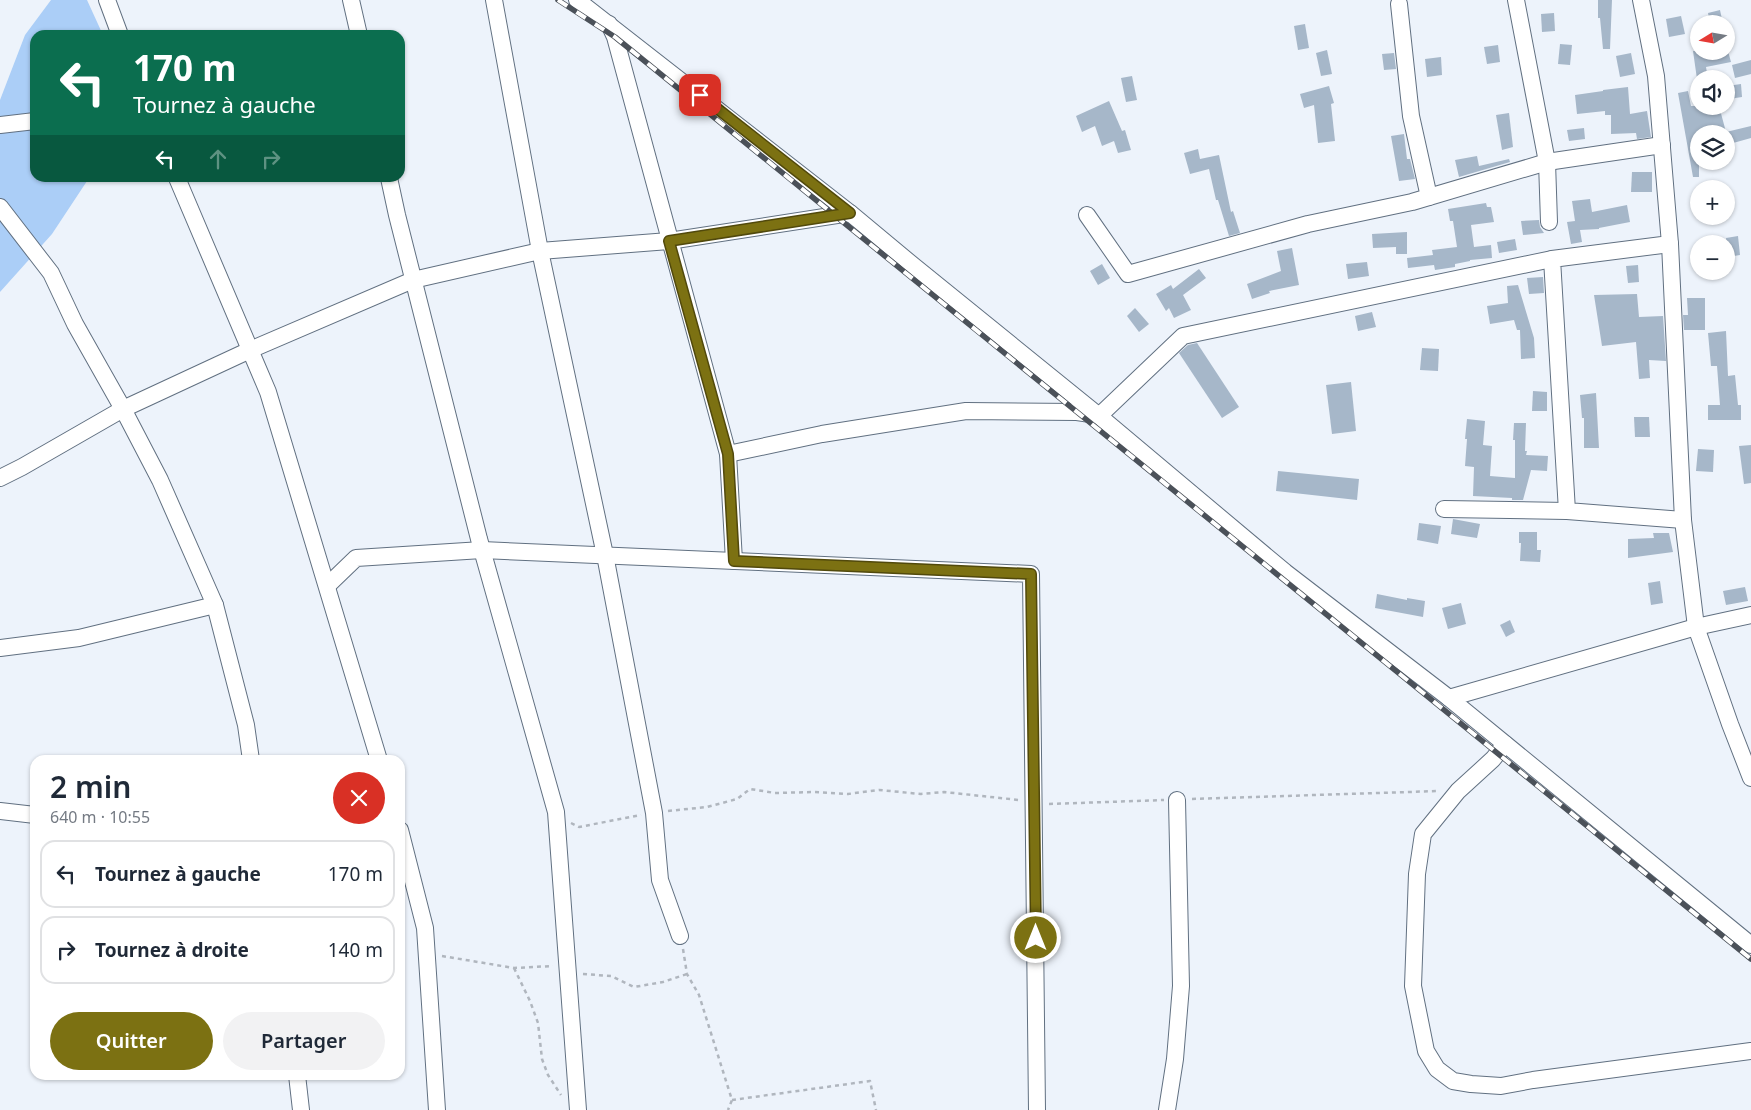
<!DOCTYPE html>
<html lang="fr">
<head>
<meta charset="utf-8">
<style>
	body { margin:0; font-family:"Noto Sans",sans-serif; background:#f2f2f3; color:#1f2937; height:100vh; display:flex; flex-direction:column; font-size:19px; white-space:nowrap }
	* { box-sizing:border-box; margin:0 }
	p { font-size:16px; color:#747a83 }
	.icon { flex:none; width:28px; height:28px; fill:none; stroke:currentColor; stroke-width:2; stroke-linecap:round; stroke-linejoin:round }
	.map { position:relative; flex:1; overflow:hidden }
	.side { position:absolute; left:30px; top:755px; width:375px; height:325px; display:flex; flex-direction:column; background:#fff; border-radius:15px; box-shadow:0 1px 4px #0004 }
	.side>* { flex:none }
	.guide { position:absolute; left:30px; top:30px; width:375px; height:152px; border-radius:15px; box-shadow:0 1px 4px #0004; background:#0b6e4f; color:#fff; overflow:hidden }
	.needle { width:32px; rotate:259deg }
	.buttons { position:absolute; left:1690px; top:15px; display:grid; gap:10px }
	.buttons a { display:grid; place-items:center; width:45px; height:45px; border-radius:50%; background:#fff; box-shadow:0 1px 4px #0004; font-size:25px }
	.pin { position:absolute; display:grid; place-items:center; width:42px; height:42px; color:#fff; margin:-21px; border-radius:10px; box-shadow:0 2px 8px #0006 }
	.me { position:absolute; width:55px; margin:-28px; rotate:0deg; stroke-linejoin:round; filter:drop-shadow(0 0 4px #0008) }
	.turn { display:flex; align-items:center; gap:18px; height:105px; padding:0 20px; font-size:22px }
	.turn .icon { width:65px; height:65px; stroke-width:2.5 }
	.turn b { display:block; font-size:35px; line-height:42px }
	.lanes { display:flex; align-items:center; height:48px; padding:0 20px; background:#0003; justify-content:center; gap:25px; direction:ltr }
	.lanes .off { opacity:.35 }
	.round { display:grid; place-items:center; flex:none; width:52px; height:52px; border-radius:26px; background:#f2f2f3 }
	.headline { display:flex; align-items:center; justify-content:space-between; height:85px; padding:0 20px }
	h1 { font-size:30px; font-weight:600; line-height:38px }
	.action { display:flex; gap:10px; margin-top:auto; padding:10px 20px }
	.action a { flex:1; height:58px; border-radius:30px; background:#7c7112; color:#fff; font-size:20px; font-weight:600; line-height:58px; text-align:center }
	.action a+a { background:#f2f2f3; color:#1f2937 }
	ul { padding:0; list-style:none }
	li { display:flex; align-items:center; gap:15px; height:68px; margin:0 10px 8px; padding:0 10px; border:2px solid #e0e1e3; border-radius:15px }
	li div { flex:1 }
	li b { display:block; font-size:19px }
	li em { font-style:normal }
	.map>svg:first-child { display:block }
	.green { fill:#abcef7 }
	.building { fill:#a6b7c9 }
	.lines { fill:none; stroke-linecap:round; stroke-linejoin:round }
	.minor-casing { stroke:#617081; stroke-width:18 }
	.path { stroke:#b0b6be; stroke-width:2.5; stroke-dasharray:4 4; stroke-linecap:butt }
	.minor { stroke:#fff; stroke-width:16 }
	.rail-casing { stroke:#4b5159; stroke-width:5.5 }
	.rail { stroke:#fff; stroke-width:4; stroke-dasharray:11; stroke-linecap:butt }
	.route-casing { stroke:#51490c; stroke-width:12 }
	.route { stroke:#7c7112; stroke-width:9 }
</style>
</head>
<body>
<div class="map">
<svg width="1751" height="1110" viewBox="0 0 1751 1110">
	<rect width="100%" height="100%" fill="#edf3fb"/>
	<path class="green" d="M51,0H87L103,35H35V178H89L52,234L0,292V100L25,35Z"/>
	<g class="building">
		<path d="M1598,0H1612L1610,49H1603L1600,18H1598Z"/>
		<path d="M1720,10L1723,24H1710L1708,13Z"/>
		<path d="M1554,13L1555,31L1542,32L1541,14Z"/>
		<path d="M1681,16L1685,34L1669,37L1666,19Z"/>
		<path d="M1305,24L1309,48L1298,50L1294,26Z"/>
		<path d="M1560,44L1572,45L1570,65L1558,64Z"/>
		<path d="M1498,45L1500,62L1487,64L1484,47Z"/>
		<path d="M1327,50L1332,74L1321,76L1316,53Z"/>
		<path d="M1693,51H1728L1731,62L1706,67L1708,79H1697Z"/>
		<path d="M1394,53L1396,69L1384,70L1382,54Z"/>
		<path d="M1631,53L1635,74L1620,77L1616,56Z"/>
		<path d="M1441,57L1442,75L1427,77L1425,59Z"/>
		<path d="M1751,60V74L1735,78L1732,65Z"/>
		<path d="M1132,76L1137,100L1126,102L1121,78Z"/>
		<path d="M1741,84L1742,97L1729,99L1727,86Z"/>
		<path d="M1329,86L1334,103L1331,104L1335,141L1318,143L1314,105L1304,108L1300,94Z"/>
		<path d="M1628,87L1630,114L1647,111L1651,137L1637,139L1636,133L1611,134V115H1605V111L1577,114L1575,95L1603,91V90Z"/>
		<path d="M1688,91L1691,106H1719L1726,132L1751,126V138L1726,145V134H1699V177H1693L1678,93Z"/>
		<path d="M1109,101L1122,131L1125,130L1131,150L1118,153L1114,141L1102,146L1095,126L1082,132L1076,116Z"/>
		<path d="M1509,113L1513,147L1502,150L1496,115Z"/>
		<path d="M1584,128L1585,139L1569,141L1567,130Z"/>
		<path d="M1404,134L1407,159H1410L1415,179L1399,181L1391,136Z"/>
		<path d="M1198,149L1200,159L1219,155L1231,212L1233,211L1240,233L1229,236L1218,200H1216L1209,169L1190,174L1184,153Z"/>
		<path d="M1477,156L1479,166L1509,159L1510,162L1459,177L1455,160Z"/>
		<path d="M1632,172H1652V192H1631Z"/>
		<path d="M1590,199L1592,212L1627,205L1630,222L1599,228V229L1580,230L1582,242L1571,244L1567,222L1575,221L1572,201Z"/>
		<path d="M1486,203L1487,207H1491L1494,222L1471,225L1474,247L1491,245L1492,258L1470,260V261L1455,264V267L1435,270L1434,265L1408,268L1407,258L1433,255L1432,250L1457,247L1453,221H1450L1448,209Z"/>
		<path d="M1539,220L1540,227L1544,233L1523,235L1521,221Z"/>
		<path d="M1407,232V254H1396V247L1373,248L1372,234Z"/>
		<path d="M1738,236L1740,255L1728,257L1726,238Z"/>
		<path d="M1515,239L1517,250L1499,253L1497,242Z"/>
		<path d="M1292,248L1299,285L1269,291L1270,293L1252,299L1247,284L1281,271L1277,251Z"/>
		<path d="M1367,262L1369,276L1348,279L1346,264Z"/>
		<path d="M1102,264L1110,278L1098,285L1090,271Z"/>
		<path d="M1638,265L1639,282L1628,283L1626,266Z"/>
		<path d="M1199,269L1206,278L1183,295L1191,310L1174,318L1169,308L1166,311L1156,294L1171,285L1173,289Z"/>
		<path d="M1543,277L1544,293L1529,294L1527,278Z"/>
		<path d="M1518,285L1534,338L1535,358L1521,359L1520,330H1517L1514,320L1490,324L1487,306L1508,303L1507,286Z"/>
		<path d="M1637,294L1639,317L1663,316L1666,361L1649,360L1650,378L1639,379L1636,342L1602,346L1594,295Z"/>
		<path d="M1687,298H1705V330H1684L1683,315H1688Z"/>
		<path d="M1135,308L1149,324L1139,332L1127,316Z"/>
		<path d="M1372,312L1376,327L1358,331L1355,316Z"/>
		<path d="M1726,331L1728,376L1735,375L1738,405H1741V420H1708V405H1720L1717,366H1711L1708,333Z"/>
		<path d="M1197,343L1239,407L1222,418L1179,353L1188,345Z"/>
		<path d="M1422,348L1439,349L1438,371L1420,370Z"/>
		<path d="M1351,382L1356,431L1332,434L1326,385Z"/>
		<path d="M1533,391L1547,392V411H1532Z"/>
		<path d="M1596,393L1599,448H1584V418H1582L1580,395Z"/>
		<path d="M1634,417H1649L1650,437H1635Z"/>
		<path d="M1467,419L1485,421L1483,445L1492,446L1490,476L1515,478V440H1513L1514,423H1526L1525,451H1527L1526,455L1548,456L1547,471L1531,470L1523,500H1512V498L1473,496L1474,467L1465,466L1467,439H1465Z"/>
		<path d="M1751,445V483L1744,484L1739,446Z"/>
		<path d="M1698,449L1714,450L1713,472L1696,471Z"/>
		<path d="M1278,471L1359,479L1357,500L1276,491Z"/>
		<path d="M1453,519L1480,524L1477,538L1451,534Z"/>
		<path d="M1419,523L1441,526L1438,544L1417,540Z"/>
		<path d="M1519,532H1537V550H1541L1540,562L1520,561L1521,543H1519Z"/>
		<path d="M1653,533H1669L1673,552L1628,558V539L1654,538Z"/>
		<path d="M1660,581L1663,603L1651,605L1648,583Z"/>
		<path d="M1745,587L1748,601L1726,605L1723,591Z"/>
		<path d="M1377,594L1407,600V598L1425,601L1423,617L1375,608Z"/>
		<path d="M1461,603L1466,624L1448,629L1442,608Z"/>
		<path d="M1510,620L1515,632L1506,637L1500,625Z"/>
	</g>
	<g class="lines">
		<defs>
			<g id="minor">
				<path d="M107,0L120,35"/>
				<path d="M351,0L359,35"/>
				<path d="M494,0L540,251L605,555L654,813L660,880L680,936"/>
				<path d="M577,0L850,213"/>
				<path d="M1516,0L1547,162L1549,222"/>
				<path d="M1641,0L1656,76L1670,244L1552,259L1567,511L1683,520L1696,627L1730,724L1751,778"/>
				<path d="M1399,4L1411,116L1429,197"/>
				<path d="M609,24L615,37L728,454L734,561"/>
				<path d="M0,125L35,121"/>
				<path d="M177,178L268,392L379,760"/>
				<path d="M389,178L397,215L479,539L556,812L578,1110"/>
				<path d="M0,207L51,273L75,324L123,409L160,480L215,605L246,725L251,760"/>
				<path d="M1087,215L1128,274L1308,224L1412,202L1547,162L1662,145"/>
				<path d="M1670,244L1683,520"/>
				<path d="M728,454L822,434L966,411L1077,412L1097,415"/>
				<path d="M0,478L22,467L123,409L250,350L413,280L540,251L669,241L850,213L915,267L1099,416"/>
				<path d="M1444,509L1567,511"/>
				<path d="M328,585L356,558L482,550L1031,574L1037,1110"/>
				<path d="M1751,615L1696,627L1449,698L1751,945"/>
				<path d="M0,648L79,638L215,605"/>
				<path d="M1449,698L1285,572L1099,416L1183,336L1552,259"/>
				<path d="M1505,744L1493,759L1458,791L1423,834L1417,874L1413,986L1426,1051L1437,1069L1453,1081L1471,1084L1501,1086L1533,1080L1751,1051"/>
				<path d="M0,811L35,815"/>
				<path d="M400,830L425,928L437,1110"/>
				<path d="M297,1075L301,1110"/>
				<path d="M1167,1110L1175,1059L1181,986L1177,800"/>
			</g>
		</defs>
		<use href="#minor" class="minor-casing"/>
		<g class="path">
			<path d="M1192,799L1439,791"/>
			<path d="M1049,804L1164,800"/>
			<path d="M668,811L707,807L737,799L750,789L775,793L814,792L848,794L879,790L921,794L944,792L1019,800"/>
			<path d="M571,823L579,827L641,815"/>
			<path d="M683,949L687,974L699,995L732,1100L728,1110"/>
			<path d="M442,956L514,968L553,966"/>
			<path d="M514,968L530,1001L538,1023L542,1059L548,1075L561,1095"/>
			<path d="M583,974L611,976L634,987L663,982L687,974"/>
			<path d="M732,1100L870,1081L876,1110"/>
		</g>
		<use href="#minor" class="minor"/>
		<defs>
			<path id="rail" d="M558,0L615,37L1751,959"/>
		</defs>
		<use href="#rail" class="rail-casing"/>
		<use href="#rail" class="rail"/>
	</g>
	<g class="lines">
		<defs>
			<path id="route" d="M700,95L850,213L669,241L728,454L734,561L1031,574L1036,938"/>
		</defs>
		<use href="#route" class="route-casing"/>
		<use href="#route" class="route"/>
	</g>
</svg>
<div class="buttons">
<a><svg class="needle" viewBox="-14 -14 28 28"><path d="M0-13l5 13h-10z" fill="#e53935"/><path d="M0 13l5-13h-10z" fill="#747a83"/></svg></a>
<a><svg class="icon" aria-label="sound" viewBox="0 0 24 24"><path d="M4 9h4l5-4v14l-5-4H4zM17 9q2 3 0 6"/></svg></a>
<a><svg class="icon" aria-label="layers" viewBox="0 0 24 24"><path d="M12 4l9 5-9 5-9-5zM3 14l9 5 9-5"/></svg></a>
<a>+</a>
<a>−</a>
</div>
<div class="pin" style="left:700px;top:95px;background:#d93025"><svg class="icon" aria-label="arrive" viewBox="0 0 24 24"><path d="M6 21V4h12l-3 4 3 4H6"/></svg></div>
<svg class="me" style="left:1036px;top:938px" viewBox="-20 -20 40 40"><circle r="17" fill="#7c7112" stroke="#fff" stroke-width="3"/><path d="M0-11L8 9 0 5-8 9z" fill="#fff"/></svg>
<div class="guide">
<div class="turn"><svg class="icon" aria-label="left" viewBox="0 0 24 24"><path d="M17 20v-9H6M10 6l-5 5 5 5"/></svg><div><b>170 m</b>Tournez à gauche</div></div>
<div class="lanes"><svg class="icon" aria-label="left" viewBox="0 0 24 24"><path d="M17 20v-9H6M10 6l-5 5 5 5"/></svg><svg class="icon off" aria-label="ahead" viewBox="0 0 24 24"><path d="M12 20V5M6 11l6-6 6 6"/></svg><svg class="icon off" aria-label="right" viewBox="0 0 24 24"><path d="M7 20v-9h11M14 6l5 5-5 5"/></svg></div>
</div>
<section class="side">
<div class="headline"><div><h1>2 min</h1><p>640 m · 10:55</p></div><a class="round" style="background:#d93025;color:#fff"><svg class="icon" aria-label="close" viewBox="0 0 24 24"><path d="M6 6l12 12M18 6L6 18"/></svg></a></div>
<ul>
<li><svg class="icon" aria-label="left" viewBox="0 0 24 24"><path d="M17 20v-9H6M10 6l-5 5 5 5"/></svg><div><b>Tournez à gauche</b></div><em>170 m</em></li>
<li><svg class="icon" aria-label="right" viewBox="0 0 24 24"><path d="M7 20v-9h11M14 6l5 5-5 5"/></svg><div><b>Tournez à droite</b></div><em>140 m</em></li>
</ul>
<div class="action"><a>Quitter</a><a>Partager</a></div>
</section>
</div>
</body>
</html>
